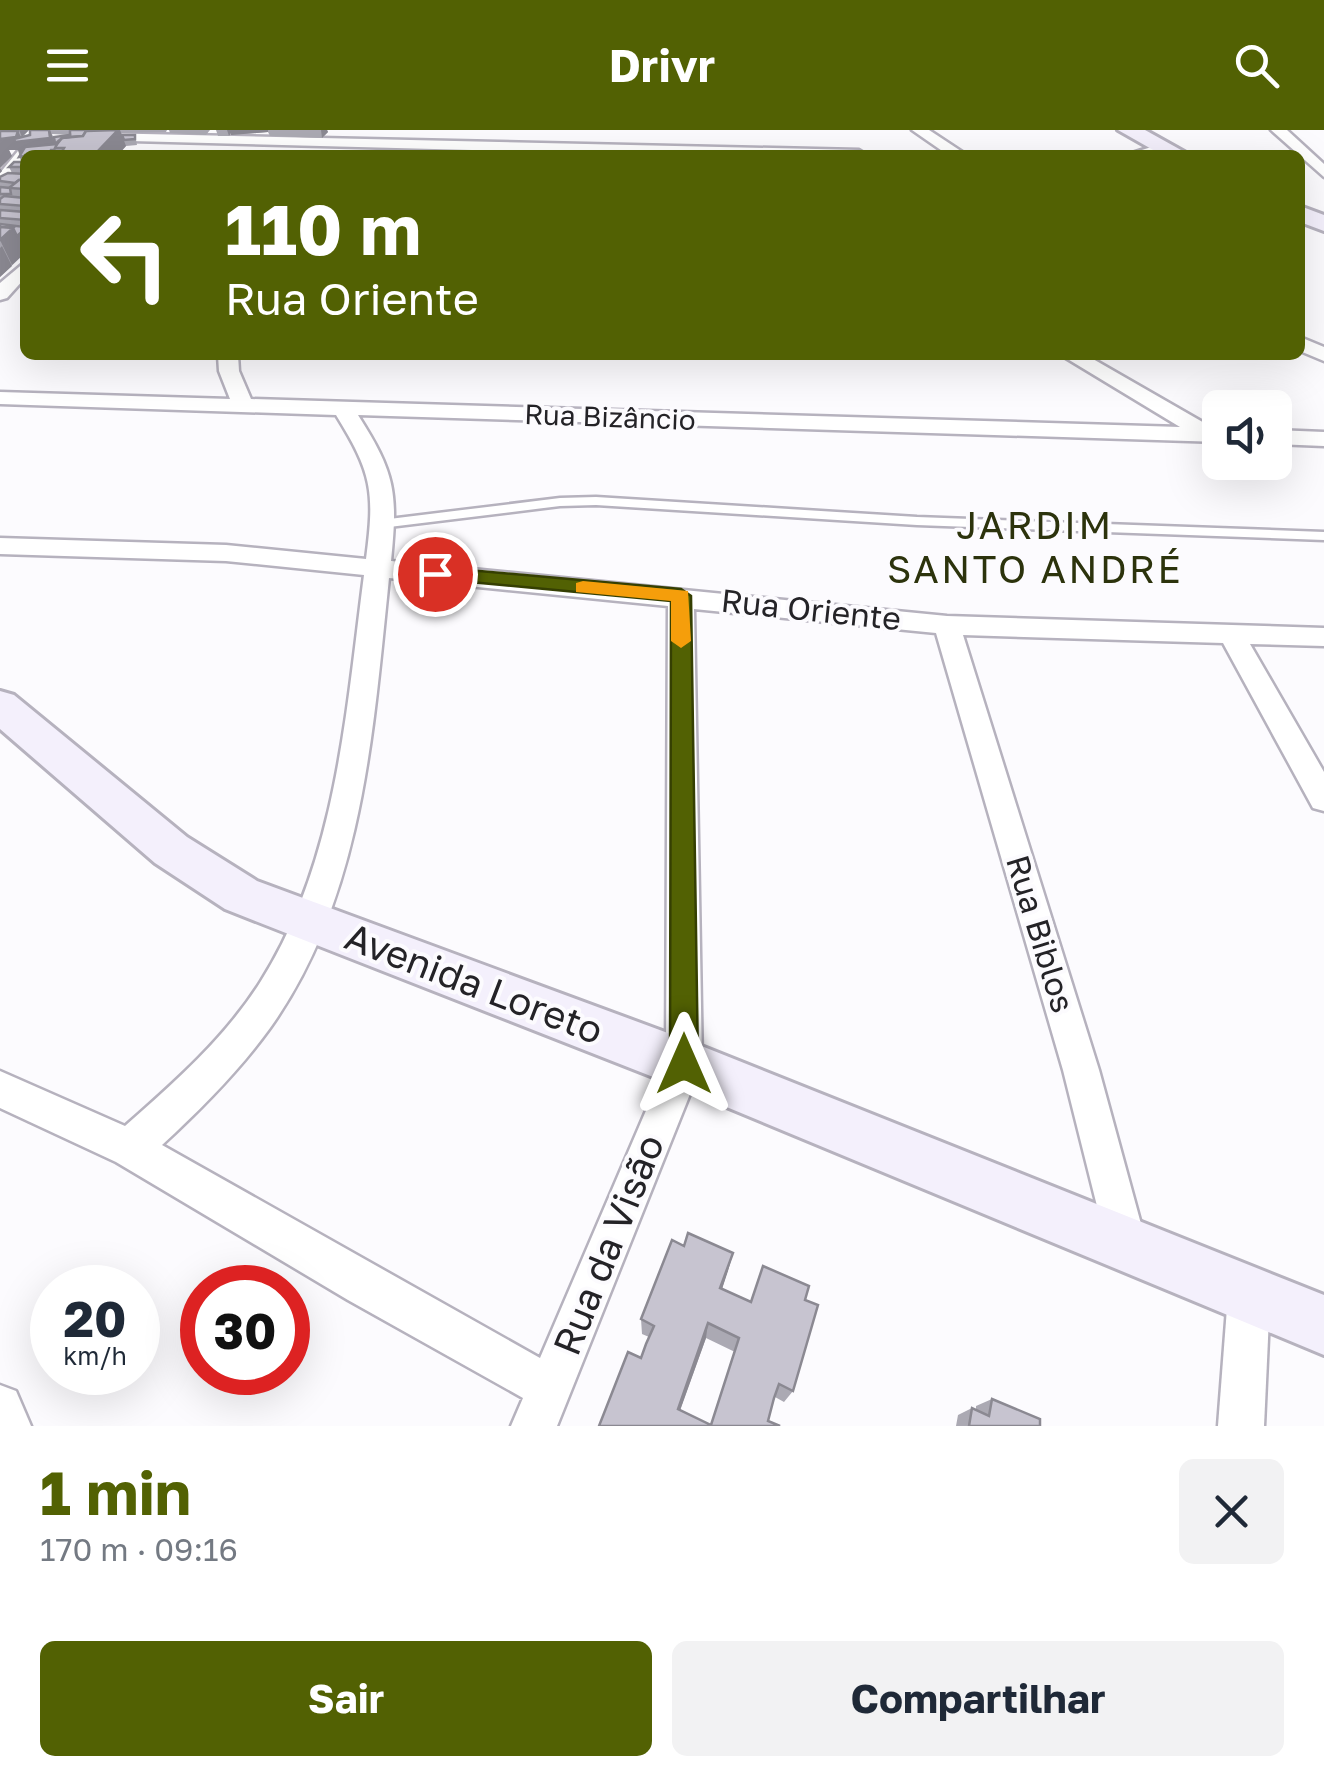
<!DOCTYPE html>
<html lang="pt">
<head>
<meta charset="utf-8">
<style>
	body { margin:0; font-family:"Golos Text",sans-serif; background:#f2f2f3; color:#1f2937; height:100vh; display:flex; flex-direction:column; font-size:38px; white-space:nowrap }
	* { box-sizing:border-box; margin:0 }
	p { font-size:32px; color:#747a83 }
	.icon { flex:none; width:55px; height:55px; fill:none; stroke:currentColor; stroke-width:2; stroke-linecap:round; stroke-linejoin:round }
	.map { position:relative; height:1296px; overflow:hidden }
	.sheet { display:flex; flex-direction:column; background:#fff; flex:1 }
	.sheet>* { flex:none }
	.banner { position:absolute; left:20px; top:20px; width:1285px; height:210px; border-radius:15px; box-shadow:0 10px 40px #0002; background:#526103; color:#fff; overflow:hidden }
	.controls { position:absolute; left:1202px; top:260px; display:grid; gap:20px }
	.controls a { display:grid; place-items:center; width:90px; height:90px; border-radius:15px; background:#fff; box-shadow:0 10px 40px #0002; font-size:50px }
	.speed { position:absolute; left:30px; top:1135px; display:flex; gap:20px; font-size:50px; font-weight:700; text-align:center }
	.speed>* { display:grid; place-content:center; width:130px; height:130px; border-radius:50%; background:#fff; box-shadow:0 10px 40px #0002; line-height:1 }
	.speed small { font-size:25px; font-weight:400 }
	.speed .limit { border:15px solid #d22; background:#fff; color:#111 }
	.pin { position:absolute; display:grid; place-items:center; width:85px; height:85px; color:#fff; margin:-42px; border:5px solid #fff; border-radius:50%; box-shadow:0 2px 10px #0007 }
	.me { position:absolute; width:110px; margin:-55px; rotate:0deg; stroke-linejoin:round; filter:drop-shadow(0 0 8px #0008) }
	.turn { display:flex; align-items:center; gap:35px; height:210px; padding:0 40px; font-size:45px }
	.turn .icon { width:130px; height:130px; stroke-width:2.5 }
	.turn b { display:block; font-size:70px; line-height:85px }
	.round { display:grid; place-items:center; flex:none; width:105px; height:105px; border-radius:15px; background:#f2f2f3 }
	.headline { display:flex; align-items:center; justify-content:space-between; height:170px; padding:0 40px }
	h1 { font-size:60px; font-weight:700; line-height:75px; color:#526103 }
	.button { display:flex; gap:20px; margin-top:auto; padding:20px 40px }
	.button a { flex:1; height:115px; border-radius:15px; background:#526103; color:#fff; font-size:40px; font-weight:700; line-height:115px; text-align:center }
	.button a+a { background:#f2f2f3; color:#1f2937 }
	header { display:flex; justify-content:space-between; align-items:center; height:130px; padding:0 40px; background:#526103; color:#fff; font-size:45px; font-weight:700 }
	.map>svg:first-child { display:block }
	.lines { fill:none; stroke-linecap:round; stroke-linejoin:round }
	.lane-casing { stroke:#b6b2be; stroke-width:5 }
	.street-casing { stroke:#b6b2be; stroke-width:5 }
	.secondary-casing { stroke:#b6b2be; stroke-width:6 }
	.lane { fill:#fff; fill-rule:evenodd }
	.street { fill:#fff; fill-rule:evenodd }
	.secondary { fill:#f4f0fc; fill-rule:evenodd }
	.wall { fill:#aba9b3; fill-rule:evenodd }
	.shaded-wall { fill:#8b8992 }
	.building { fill:#c7c4d0; stroke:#8b8992; stroke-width:2.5; fill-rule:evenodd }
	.route { fill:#526103; stroke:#353f02; stroke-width:2.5 }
	.slow { fill:#f59e0b }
	.labels { text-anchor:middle; stroke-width:8; stroke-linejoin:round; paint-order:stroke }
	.far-street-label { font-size:28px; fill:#242327; stroke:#fcfbfe }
	.street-label { font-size:32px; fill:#242327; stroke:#fcfbfe }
	.quarter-label { font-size:38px; letter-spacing:2.5px; fill:#2c330c; stroke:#fcfbfe }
	.near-street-label { font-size:38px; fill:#242327; stroke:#fcfbfe }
</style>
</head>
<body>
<header><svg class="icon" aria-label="menu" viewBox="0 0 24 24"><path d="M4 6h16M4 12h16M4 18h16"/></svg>Drivr<svg class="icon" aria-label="search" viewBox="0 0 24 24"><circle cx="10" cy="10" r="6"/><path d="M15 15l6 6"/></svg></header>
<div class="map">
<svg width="1324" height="1296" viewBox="0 0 1324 1296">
	<rect width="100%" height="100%" fill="#fcfbfe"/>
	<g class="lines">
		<defs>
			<path id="lane" d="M596,367L917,387L1324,402V410L917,395L596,375L560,376L381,398L375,394L381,390L560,368Z"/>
			<g id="street">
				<path d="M912,0H929L967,25H948Z"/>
				<path d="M1271,0H1287L1324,34V47Z"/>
				<path d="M98,3L859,20L867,25H665L93,10L91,7Z"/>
				<path d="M31,5L44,8L30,25H25C25,36 11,55 0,58V43Z"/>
				<path d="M1164,13L1172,18L1169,21L1126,25Z"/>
				<path d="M25,132V148L7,168L0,170V153Z"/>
				<path d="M1300,207L1324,217V231L1300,221Z"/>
				<path d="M218,225H238L239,241L251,269L1180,297L1061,225H1086L1213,298H1220V312L358,285C395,343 398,362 391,431L947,486L1324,498V516L1250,514L1324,642V681L1313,678L1223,513L963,505L1099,940L1147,1116L1141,1130L1127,1136L1113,1130L1107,1116L1063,940L936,503L694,479L702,934L557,1296H511L523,1268L348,1170L116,1032L0,978V941L125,996C175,952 226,907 261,851C337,731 346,582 364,445L226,431L0,424V408L226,415L366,429C375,361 372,343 336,285L0,274V262L230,269L219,241ZM389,448L668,476L666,934L540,1228L162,1015C201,979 239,941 270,898C363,768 373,601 389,448Z"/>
				<path d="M1275,300L1324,302V316L1275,314Z"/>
				<path d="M1249,1144L1264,1150L1270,1165L1264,1296H1218L1228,1165L1234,1150Z"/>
				<path d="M0,1255L16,1261L31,1296H0Z"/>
			</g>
			<g id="secondary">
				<path d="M1118,0H1145L1190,25H1162Z"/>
				<path d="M1300,76L1324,85V101L1300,92Z"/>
				<path d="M0,561L14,565L187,707L257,751L684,909L1324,1165V1225L671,954L225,779L155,733L0,599Z"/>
			</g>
		</defs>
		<use href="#lane" class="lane-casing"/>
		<use href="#street" class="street-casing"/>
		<use href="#secondary" class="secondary-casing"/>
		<use href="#lane" class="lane"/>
		<use href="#street" class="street"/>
		<use href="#secondary" class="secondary"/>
	</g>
	<g class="wall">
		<path d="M0,0L5,1L29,0L22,7L30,5V0H167L166,2L121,3L122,5H135L137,15L126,16L118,25H25V117L23,119L25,123L0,147V47L12,43L9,37L21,32L18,20H9L12,26L0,38L2,41L0,43ZM52,4L69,5L55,12Z"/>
		<path d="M169,0H210L206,5L170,3Z"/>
		<path d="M216,0H327L328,2L322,8L270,6L268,2L231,5V3L229,6H218Z"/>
		<path d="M684,1116L733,1123L722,1159L751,1172L805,1170L793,1261L784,1272L775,1267L768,1291L780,1296H599L641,1228L649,1207L642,1204L641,1189ZM706,1208L735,1222L711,1295L680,1280Z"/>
		<path d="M992,1269L1040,1296H956L958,1285L972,1278L976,1280V1276Z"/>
	</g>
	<g class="shaded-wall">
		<path d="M19,0H29L22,7Z"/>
		<path d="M50,0L55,13L54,18L56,25H25L21,27L18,20H9L12,26L0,38L2,41L0,43V9L18,1L23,11Z"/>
		<path d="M118,0H120L126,16L118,25H94Z"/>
		<path d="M227,0H268V2L231,5V3L229,6Z"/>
		<path d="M321,0H327L328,2L322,8Z"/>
		<path d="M13,98L25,99V117L23,119L25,123L12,135L0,110Z"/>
		<path d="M2,116L12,136L0,147V118Z"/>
		<path d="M733,1123L728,1141L717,1174L720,1158Z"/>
		<path d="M708,1193L706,1208L677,1289L678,1279Z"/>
	</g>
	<g class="building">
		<path d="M30,0H49L50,8L15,12L14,9L30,5Z"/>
		<path d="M70,0H88L86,1L83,6L70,7Z"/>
		<path d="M118,0L94,25H60L64,18H54L62,8L83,6L86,1Z"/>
		<path d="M0,1H18L16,7L0,9Z"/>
		<path d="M70,5V7L62,8L55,14L54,7Z"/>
		<path d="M122,5H135V9L124,10Z"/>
		<path d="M57,14L54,20H51L48,25H25V26L19,27L25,17Z"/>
		<path d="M14,32H25V37H9Z"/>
		<path d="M8,43L25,44V50H19L15,53L0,51V47Z"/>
		<path d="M19,50H25V59L9,58Z"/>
		<path d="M0,57L10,58L11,64H0Z"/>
		<path d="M4,66L25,68V76L0,74V69Z"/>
		<path d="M0,80L25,82V90L0,88Z"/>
		<path d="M0,94L25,97V99L17,106L13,98L0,97Z"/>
		<path d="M0,97L13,98L0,110Z"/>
		<path d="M688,1103L733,1123L720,1158L751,1172L763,1136L809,1156L805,1170L818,1175L793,1261L779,1254L774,1268L768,1291L780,1296H599L628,1222L641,1228L646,1214L654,1196L641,1189L672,1110L684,1116ZM708,1193L739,1208L711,1295L678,1279Z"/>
		<path d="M992,1269L1040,1289V1296H969L972,1278L989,1286Z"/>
	</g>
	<path class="route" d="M435,437L681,459L691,466L698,934L694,943L684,947L674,943L670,934L671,471L428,448V439Z"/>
	<path class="slow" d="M583,451L688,461L691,511L681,518L671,511V471L576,462V453Z"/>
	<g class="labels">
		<g class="far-street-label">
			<text transform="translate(610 287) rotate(2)" y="10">Rua Bizâncio</text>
		</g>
		<g class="street-label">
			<text transform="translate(811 480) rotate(6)" y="11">Rua Oriente</text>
			<text transform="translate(1040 804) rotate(73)" y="11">Rua Biblos</text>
		</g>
		<g class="quarter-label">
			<text x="1035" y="409">JARDIM<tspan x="1035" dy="44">SANTO ANDRÉ</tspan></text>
		</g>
		<g class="near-street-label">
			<text transform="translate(474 854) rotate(21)" y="13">Avenida Loreto</text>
			<text transform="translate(609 1115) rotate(-68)" y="13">Rua da Visão</text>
		</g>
	</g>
</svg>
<div class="controls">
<a><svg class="icon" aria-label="sound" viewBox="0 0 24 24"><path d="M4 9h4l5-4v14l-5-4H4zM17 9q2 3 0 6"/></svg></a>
</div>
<div class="speed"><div>20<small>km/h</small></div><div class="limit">30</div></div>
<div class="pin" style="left:435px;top:444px;background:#d93025"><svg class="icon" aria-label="arrive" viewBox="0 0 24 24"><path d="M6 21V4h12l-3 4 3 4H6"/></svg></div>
<svg class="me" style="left:684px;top:934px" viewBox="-20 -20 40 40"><path d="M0-17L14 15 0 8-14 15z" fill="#526103" stroke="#fff" stroke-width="4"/></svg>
<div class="banner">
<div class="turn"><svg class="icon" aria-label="left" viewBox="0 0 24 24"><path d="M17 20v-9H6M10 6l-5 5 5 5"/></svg><div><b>110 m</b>Rua Oriente</div></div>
</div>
</div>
<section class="sheet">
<div class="headline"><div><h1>1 min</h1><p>170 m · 09:16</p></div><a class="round"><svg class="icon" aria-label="close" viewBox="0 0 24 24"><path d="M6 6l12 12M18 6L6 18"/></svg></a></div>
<div class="button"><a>Sair</a><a>Compartilhar</a></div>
</section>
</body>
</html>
